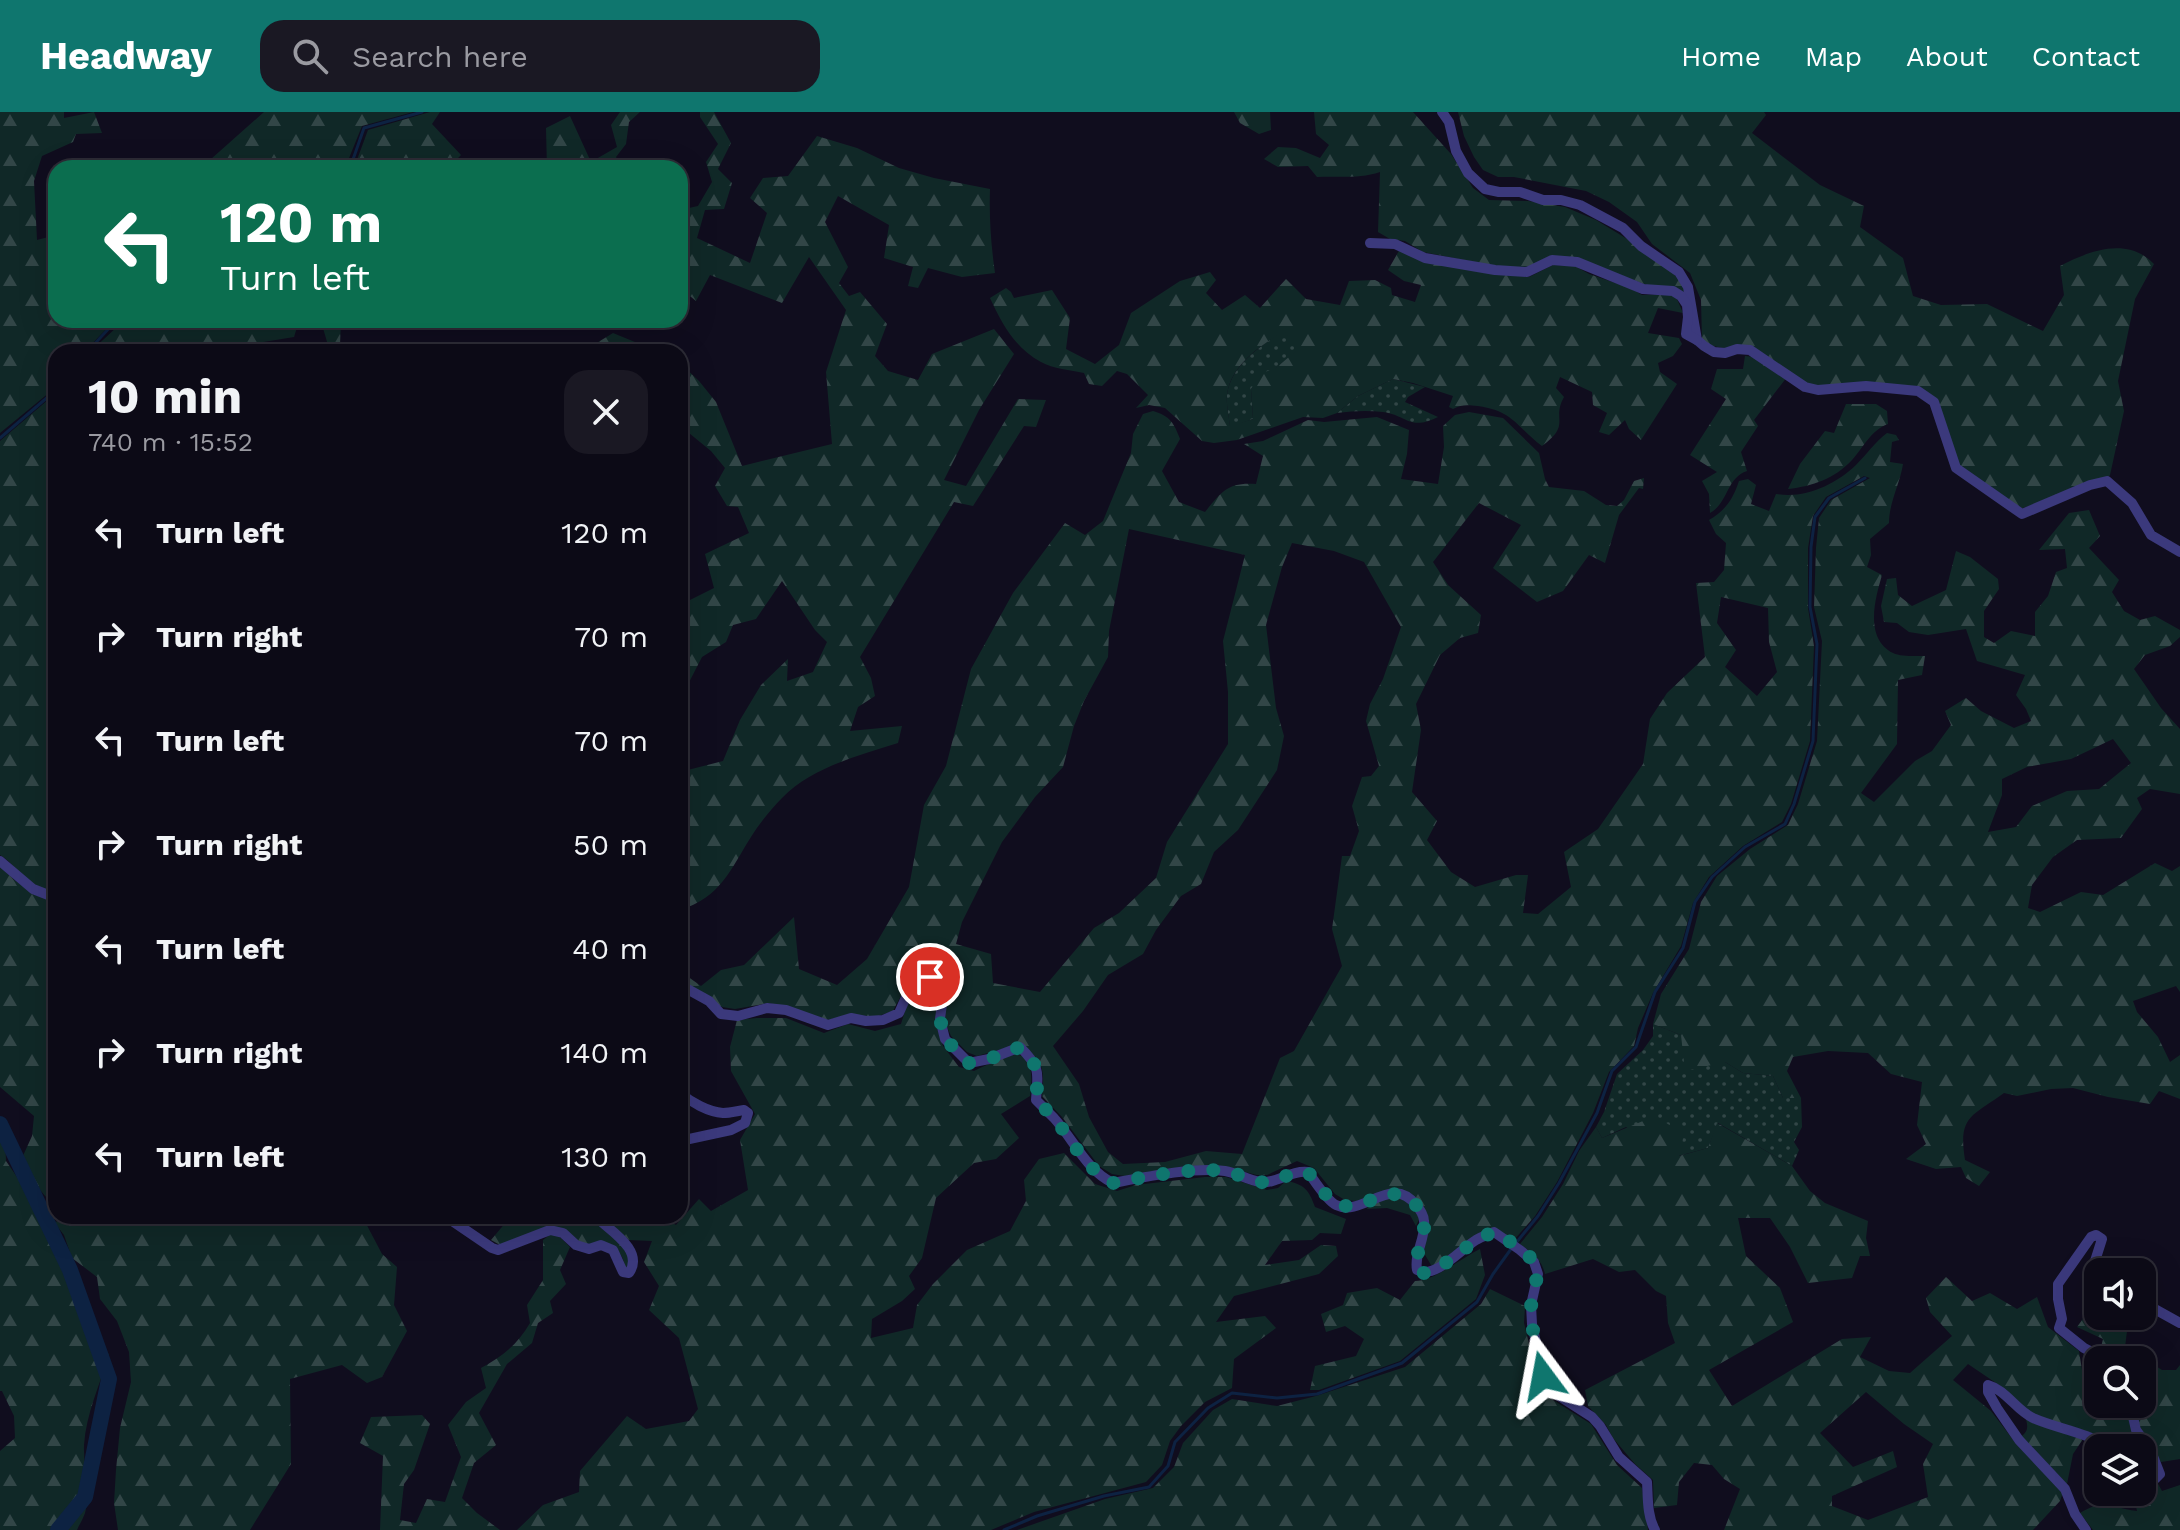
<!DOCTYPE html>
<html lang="en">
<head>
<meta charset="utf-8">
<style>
	body { margin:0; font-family:"Work Sans",sans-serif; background:#1a1823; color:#f1f3f6; height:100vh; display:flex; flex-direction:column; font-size:30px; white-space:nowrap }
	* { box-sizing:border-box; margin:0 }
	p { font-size:26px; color:#9a9aa1 }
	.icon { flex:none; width:44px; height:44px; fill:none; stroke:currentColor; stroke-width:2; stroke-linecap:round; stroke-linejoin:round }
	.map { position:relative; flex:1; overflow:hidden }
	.panel { position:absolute; left:48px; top:232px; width:640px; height:880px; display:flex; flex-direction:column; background:#0c0a16; border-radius:24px; box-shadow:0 8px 32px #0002,0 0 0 2px #2c2b35 }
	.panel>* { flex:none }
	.guide { position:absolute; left:48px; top:48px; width:640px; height:168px; border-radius:24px; box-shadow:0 8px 32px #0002,0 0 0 2px #2c2b35; background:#0b6e4f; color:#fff; overflow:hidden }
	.fabs { position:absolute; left:2084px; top:1146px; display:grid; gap:16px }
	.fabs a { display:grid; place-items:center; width:72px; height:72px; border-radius:16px; background:#0c0a16; box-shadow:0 8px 32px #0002,0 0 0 2px #2c2b35; font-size:40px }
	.pin { position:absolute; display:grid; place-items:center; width:68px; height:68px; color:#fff; margin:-34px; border:4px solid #fff; border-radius:50%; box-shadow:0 2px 8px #0007 }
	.me { position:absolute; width:88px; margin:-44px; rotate:347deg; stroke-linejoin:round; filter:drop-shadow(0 0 6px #0008) }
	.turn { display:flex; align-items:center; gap:28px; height:168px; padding:0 40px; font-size:36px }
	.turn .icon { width:104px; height:104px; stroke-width:2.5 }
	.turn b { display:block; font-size:56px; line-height:68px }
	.round { display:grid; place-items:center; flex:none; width:84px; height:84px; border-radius:24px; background:#1a1823 }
	.headline { display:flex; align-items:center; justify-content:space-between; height:136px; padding:0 40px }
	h1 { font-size:48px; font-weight:700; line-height:60px }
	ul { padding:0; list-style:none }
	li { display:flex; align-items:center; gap:24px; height:104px; padding:0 40px }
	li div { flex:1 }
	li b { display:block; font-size:30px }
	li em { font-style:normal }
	header { display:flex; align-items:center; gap:48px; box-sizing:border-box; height:112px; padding:0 40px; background:#0f766e; color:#fff }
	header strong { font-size:38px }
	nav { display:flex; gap:44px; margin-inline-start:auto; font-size:28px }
	.search { width:560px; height:72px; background:#1a1823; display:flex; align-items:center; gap:20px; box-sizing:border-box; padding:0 28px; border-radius:24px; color:#9a9aa1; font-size:30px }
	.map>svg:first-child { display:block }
	.grass { fill:url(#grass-dots) }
	.forest { fill:url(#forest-firs); fill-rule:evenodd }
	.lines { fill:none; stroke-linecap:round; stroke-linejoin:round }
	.stream { stroke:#0d2242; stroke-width:3 }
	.river { stroke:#0d2242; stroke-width:16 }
	.minor { stroke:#3b397c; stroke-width:10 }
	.route { stroke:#0f766e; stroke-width:14; stroke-dasharray:0 25.2 }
</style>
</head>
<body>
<header>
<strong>Headway</strong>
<div class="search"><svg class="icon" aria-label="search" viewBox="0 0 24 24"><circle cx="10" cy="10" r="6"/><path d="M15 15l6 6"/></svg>Search here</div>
<nav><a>Home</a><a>Map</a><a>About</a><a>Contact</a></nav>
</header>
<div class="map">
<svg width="2180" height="1418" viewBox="0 0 2180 1418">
	<defs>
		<pattern id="grass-dots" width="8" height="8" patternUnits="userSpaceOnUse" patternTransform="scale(2)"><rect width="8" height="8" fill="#102827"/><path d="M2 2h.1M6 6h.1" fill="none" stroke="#324647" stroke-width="1.8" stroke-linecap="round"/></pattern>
		<pattern id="forest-firs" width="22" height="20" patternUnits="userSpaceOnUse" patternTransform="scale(2)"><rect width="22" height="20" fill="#102827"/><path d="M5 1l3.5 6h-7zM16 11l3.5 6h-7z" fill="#324647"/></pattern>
	</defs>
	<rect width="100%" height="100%" fill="#100d1e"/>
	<g class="grass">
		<path d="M1284,218L1298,238L1251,277L1253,307L1230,315C1229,305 1226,293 1227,283C1231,253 1261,234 1284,218Z"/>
		<path d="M1393,267L1425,275L1408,285L1405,290L1438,305C1409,319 1409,304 1383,300C1367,298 1352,299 1337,301L1358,284Z"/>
		<path d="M1653,912L1681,923L1743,961L1773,964L1783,986H1801L1802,1015L1794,1030L1799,1038L1792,1054L1718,1011L1708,1036L1678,1044L1626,1015L1602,1026L1596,1015L1604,1000L1617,962L1643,938L1653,924Z"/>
	</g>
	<g class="forest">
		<path d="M0,0H64V6L94,0L102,21L76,22L73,30L42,44L34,69L37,128L56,123V208H123L112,211L84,240H56V275L0,321Z"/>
		<path d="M264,0H413L362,14L345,56H201Z"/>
		<path d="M430,0H440L432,12L461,43L455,49L438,47L426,56H354L368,18Z"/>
		<path d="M620,0H640L629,10L626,32L616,45L622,56H547L546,16L570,4L591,50L617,35L611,13Z"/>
		<path d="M700,0H714L731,31L718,57L732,71L724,97L705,98L697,126L750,151L767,101L750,86L763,66L788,64L817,24L857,36L899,56L934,66L990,77C989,106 991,133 995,161L962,165L928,156L918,176L908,174L913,155L884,146L889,113L838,84L825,110L848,155L839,171L849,184L860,180L887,212L875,244L888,259L918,268L932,242L994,217L1014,242L979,298L944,368L966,374L1018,287L1046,288L1036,315L1024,314L973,394L954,390L860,545L871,566L875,584L858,595L850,619L902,614L898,631C858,644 812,655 782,686C771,697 759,712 751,725C730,758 721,785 680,798V660L723,649L740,608L761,573L788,547L787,569L813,560L827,530L815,518L782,469L756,507L733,513L726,530L702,545L684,580L680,582V493L714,476L705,442L749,421L738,395L727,394L715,374L725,356L711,339L689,321L680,341V251L699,269L716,290L742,354L832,332L826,260L846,198L809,145L782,191L710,163L696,189L680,176V98L698,94L712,70L706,50L718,32L700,5Z"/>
		<path d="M1234,0H1270L1271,18L1259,22L1240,11Z"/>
		<path d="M1314,0H1413L1451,42L1473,76L1489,88L1528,89L1565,95L1596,108L1632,130L1674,162L1683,172L1688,183L1684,187L1585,150L1527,155H1500L1423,140L1405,129L1390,127L1378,120L1380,60C1359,67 1339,64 1317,65L1308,54L1278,55L1264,47L1278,35L1296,36L1320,46L1329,33L1316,22Z"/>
		<path d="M1458,0H1764L1766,3L1752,21L1820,73L1864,94L1860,115L1903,146L1913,184L1941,193L1987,192L2043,219L2064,183L2060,154C2089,139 2127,124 2154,152L2135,187L2118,269L2124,299L2110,363L2107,367L2020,397L1960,355L1936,290L1920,276L1820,274L1806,271L1751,236L1727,237L1709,233L1702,228L1701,188L1690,161L1652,132L1637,110L1609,90L1586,79L1514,65H1498L1483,58L1474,45L1464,24Z"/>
		<path d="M1400,137L1496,161L1529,165L1553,153L1575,154L1589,162L1630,176L1642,183L1670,182L1677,187L1683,201L1658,196L1648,221L1679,226L1682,232L1673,244L1658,251L1660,260L1677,272L1641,328L1629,317L1625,308L1609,323L1599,320L1607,301L1593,293L1592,280L1560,265L1556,276L1564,285C1551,308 1572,312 1542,334C1516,314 1513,299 1478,294C1468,293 1462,292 1453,297L1449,295L1453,284L1413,271L1393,267L1358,284L1337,301L1323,306L1303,305L1237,328L1214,331L1202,329L1165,296L1149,293L1136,296L1148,283L1127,262L1117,259L1102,274L1089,272L1084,261C1071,258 1053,257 1041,250C1015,236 1002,212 990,186L1006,176L1011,180L1014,186L1052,178L1070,206L1066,237L1095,252L1119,233L1131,201L1180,169L1210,160L1216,168L1206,181L1222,198L1245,183L1260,196L1286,167L1306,187L1340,193L1349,169L1375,168L1391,176L1392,183L1415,190L1421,173L1404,169L1388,158ZM1284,219L1297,238L1276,256L1259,262L1251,277L1253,307L1230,314C1229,305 1226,292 1227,283C1231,252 1261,234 1284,219Z"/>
		<path d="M140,208H341L340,233L336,240H330L323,216L298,212L294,225L263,230L257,240H90L117,215Z"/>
		<path d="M613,221L659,240H582Z"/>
		<path d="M1745,244L1754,245L1787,265L1754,308L1758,314L1741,340L1747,359C1726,366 1729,390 1710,401L1709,382L1702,369L1717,360L1690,343L1726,287L1711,277L1717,257H1743Z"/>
		<path d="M56,281V781C48,778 38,775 31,770C19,762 12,750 0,743V329Z"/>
		<path d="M1846,292H1876L1887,299L1888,312C1871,318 1863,336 1852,348C1834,367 1813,374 1788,377L1800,352L1825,319L1834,321Z"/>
		<path d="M1153,299C1170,304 1174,311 1180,327L1162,359L1179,390L1205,400C1222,379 1228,370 1256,372L1263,344L1244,332L1263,329L1308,308L1324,310L1377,305L1409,318L1407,342L1401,367L1438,372L1444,335L1443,314L1455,303L1469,300L1503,306L1539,341L1545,367L1549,375L1584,379L1606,393L1617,394L1624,388L1634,369L1644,366L1643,377L1639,376L1619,403L1605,451L1589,443L1563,479L1537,490L1493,456L1521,413L1479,391L1433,450L1448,473L1481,503L1478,521L1460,526L1440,543L1416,592L1421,618L1412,680L1437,709L1427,728L1451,760L1475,775L1516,763H1528L1523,801L1538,802L1571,775L1564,740L1598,717L1643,652L1650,607L1667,581L1705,545L1696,471L1714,470L1724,458L1726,431L1716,422L1709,408C1726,398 1733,387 1739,369L1748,367L1756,373L1751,392L1769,399L1776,382C1805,387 1835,373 1856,353C1867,342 1875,330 1887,321L1896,323L1899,328L1892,330L1890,350L1903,352C1900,372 1889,390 1889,411L1870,427L1871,443L1867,455L1882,463C1875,487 1864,526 1893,541C1901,545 1916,544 1925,544L1922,563L1898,568L1897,632L1861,681L1874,690L1915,649L1932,639L1951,613L1945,599L1966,586L1981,599L2014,616L2031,609L2026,597L2016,583L2025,563L1977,549L1966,517L1928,523L1909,520L1897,511L1884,510L1881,494L1887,467L1896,466L1898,483L1912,494L1946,478L1956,439L1970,445L1998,467L1999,477L1984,499V525L1994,531L2011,519L2035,524V500L2048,484L2056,460L2067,456L2065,437L2039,438L2069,401L2089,398L2100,424L2089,436L2119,468L2112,480L2124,499L2140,508L2155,504L2180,518V525L2170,534L2145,543L2134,557L2161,596L2180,617V682L2150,677L2137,686L2142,697L2121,726L2077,728L2053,745L2032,773L2028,796L2040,800L2081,780L2103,783L2155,751L2172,759L2180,754V880L2176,874L2133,889L2137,900L2158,925L2170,950L2180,943V987L2159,979L2150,992L2108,985L2073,976L2051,977L2017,984L2004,981C1971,1005 1958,1004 1965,1048L1990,1060L1979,1074L1966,1066L1961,1055L1936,1057L1906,1047L1926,1032L1917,1013L1922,970L1891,962L1868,941L1828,939L1793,945L1787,959L1801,986H1783L1773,964L1743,961L1725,950L1685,959L1681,923L1653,912L1661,882L1689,837L1701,790L1717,764L1750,737L1788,713L1798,692L1817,629L1822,529L1814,495L1816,436L1819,406L1831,388L1870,366L1864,364L1826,385L1813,404L1808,436V496L1814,534L1810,629L1791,692L1782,710L1743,734L1709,765L1693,791L1681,834L1653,881L1638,916L1634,934L1609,960L1593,1001L1557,1070L1535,1104L1513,1129L1493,1117L1440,1153H1431L1424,1141L1428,1113L1403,1079L1356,1089L1345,1088L1335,1082L1314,1056L1297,1049L1267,1063H1257L1226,1055L1131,1065L1112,1062L1099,1054L1062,1005L1042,984C1045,956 1043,948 1020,932L977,944L967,940L951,924L945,910L947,881L942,868L931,859C910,865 903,880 893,899L875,905L850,902L828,908L769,891L735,897L722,895L680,870V859L701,874L721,858L744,853L794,805L799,857L837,873L867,847L909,775L924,693L946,654L971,557L1013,481L1065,411L1085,423L1103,409L1131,341L1133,322L1143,302ZM1129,417L1245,443L1223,529L1228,580V632L1167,730L1156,766L1119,801L1094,816L1040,880L993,871L991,842L956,832L962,810L1002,730L1035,685L1063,655L1074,614L1084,589L1108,545L1109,519ZM1292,431L1334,439L1364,450L1401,515L1383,567L1370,592L1366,609L1379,654L1371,664L1362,665L1352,694L1359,719L1350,744H1342L1332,817L1342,854L1294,939L1280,946L1242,1042L1206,1039L1165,1050L1123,1052L1108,1040L1089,1005L1079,972L1053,934L1083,899L1108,863L1143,842L1156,818L1181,784L1201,772L1214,740L1238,718L1277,658L1284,624L1276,596L1266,513L1282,455ZM1721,485L1768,496L1769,530L1777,560L1757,584L1725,555L1736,538L1717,511ZM2113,627L2131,651L2099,677L2067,679L2032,694L2016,715L1988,720L2002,683V667L2027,655L2071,647Z"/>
		<path d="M0,753L13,767L32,781L56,789V1077L47,1086L34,1071L22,1046L32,1024L34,1004L0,975Z"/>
		<path d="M917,871H930L938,882L937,916L943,934L959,955L974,959C1009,942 1038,925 1030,984L1001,1002L1019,1026L996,1047L974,1051L936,1086L922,1146L909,1164L915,1177L902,1189L872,1207L871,1226L913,1216L917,1193L933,1172L967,1138L1010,1119L1026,1089L1024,1068L1039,1047L1064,1041L1095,1072L1117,1079L1136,1073L1205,1065H1226L1267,1078L1278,1076L1286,1069C1304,1072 1309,1078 1315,1095L1346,1107L1341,1122L1320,1121L1312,1128L1282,1129L1265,1153L1299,1148L1321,1133L1336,1134L1338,1144L1319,1162L1234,1184L1216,1210L1265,1204L1276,1216L1234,1247L1232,1276L1205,1290L1181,1314L1170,1329L1162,1353L1146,1370L1034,1400L991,1418H517L543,1393L579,1380L580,1359L627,1304L646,1317L689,1309L698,1297L679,1226L649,1198L659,1174L644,1150L652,1129L629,1128L608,1110C634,1103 652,1099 676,1113L699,1087L711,1099L748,1078L740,1028L755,1002L731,959L730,935L737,908L757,906H786L824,921L848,912L875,919L901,912L910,883Z"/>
		<path d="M1655,1004L1684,1022L1679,1044L1708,1036L1717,1011L1792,1054L1810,1079L1825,1091L1868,1109L1866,1126L1870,1144H1860L1852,1166L1808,1171L1790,1135L1770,1106H1738L1746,1144L1780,1176L1793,1210L1709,1258L1732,1294L1842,1227L1871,1225L1860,1245L1889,1259L1910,1261L1952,1224L1930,1200L1926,1186L1946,1165L1972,1189L1990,1181L2017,1197L2037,1185L2048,1215L2079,1239L2082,1258L2096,1267L2098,1266V1292H2128L2157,1360L2152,1363L2142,1359V1336H2115L2103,1329L2032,1302L1999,1273L1968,1252L1953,1268L1991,1299L2017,1333L2063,1380L2060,1389L2033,1418H1724L1740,1377L1724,1367L1712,1353L1694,1351L1679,1370L1677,1393L1654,1396L1653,1368L1635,1352L1613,1326L1606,1313L1588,1294L1585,1278L1675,1231L1668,1211L1666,1184L1656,1179L1635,1158L1619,1160L1593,1147L1545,1162C1542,1147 1531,1140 1520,1132L1542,1105L1563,1072L1579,1039L1596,1015L1602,1026ZM1866,1280L1904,1312L1933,1332L1923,1352L1928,1385L1868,1408L1832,1394V1384L1897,1355L1893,1339L1853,1355L1820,1321Z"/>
		<path d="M0,1017L5,1027L6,1049L32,1087L46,1122L109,1243C100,1272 86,1302 84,1333C83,1356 91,1379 85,1401C83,1407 79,1413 77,1418H0V1339L15,1326L14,1304L2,1279H0Z"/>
		<path d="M1403,1085L1421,1103L1416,1114L1410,1103L1387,1096L1367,1097L1369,1092L1378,1087Z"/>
		<path d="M85,1104H362L382,1142L397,1155L394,1193L407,1219L382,1265L367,1271L342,1253L290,1267L291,1352L250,1418H118L114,1391L116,1358L120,1316L131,1270L129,1240L117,1209L100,1187L97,1165L72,1146L64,1123L54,1110Z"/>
		<path d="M511,1104H591L616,1125L630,1147L626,1157C619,1124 602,1141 579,1131C573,1129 569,1123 564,1118L500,1133L491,1128Z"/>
		<path d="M552,1121L561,1126L570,1135L560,1158L566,1172L550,1189L553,1201L538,1211L532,1231L507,1252L479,1301L496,1333L474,1351L462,1386L477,1401L500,1418H380L383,1344L360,1331L371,1305L422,1303L430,1312L414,1358L404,1372L400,1408L416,1411L427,1387L445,1390L461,1345L448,1313L466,1290L486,1276L481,1256C502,1245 518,1232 530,1211L527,1193L543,1168V1128Z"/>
		<path d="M1480,1137L1485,1163L1476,1187L1400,1249L1319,1278H1310L1315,1254L1356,1244L1364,1227L1345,1214L1326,1220L1321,1202L1343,1193L1347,1181L1377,1176L1400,1188L1415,1169C1435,1169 1461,1146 1480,1137Z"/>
		<path d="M1490,1177L1525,1194L1524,1211L1537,1265L1545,1283L1591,1312L1617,1353L1642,1376L1648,1418H1017L1105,1387L1153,1376L1174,1355L1183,1331L1213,1298L1232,1287L1277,1294L1316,1284L1405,1255L1481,1192Z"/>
		<path d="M2085,1204L2127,1219L2125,1235L2162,1258H2176L2180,1253V1347L2161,1350L2140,1317L2133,1292H2142V1248H2115L2100,1239L2103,1227L2077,1215Z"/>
		<path d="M2025,1305L2083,1327L2073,1342L2067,1372L2021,1324C2029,1320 2028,1312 2025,1305Z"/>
		<path d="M2142,1369L2157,1370L2162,1379L2180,1373V1418H2093L2080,1401C2107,1385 2110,1396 2137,1399L2133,1380H2142Z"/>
	</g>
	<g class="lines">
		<g class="stream">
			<path d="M350,56L364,16L422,0"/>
			<path d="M87,240L113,212L129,208"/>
			<path d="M0,326L56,278"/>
			<path d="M1516,1131L1538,1104L1559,1071L1597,1001L1612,959L1636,935L1655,880L1683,836L1695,790L1712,765L1745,735L1785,712L1794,692L1813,629L1817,532L1810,495L1811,435L1815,405L1829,386L1865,366"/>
			<path d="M1004,1418L1037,1404L1104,1384L1149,1375L1168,1354L1175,1330L1208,1296L1232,1281L1277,1286L1317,1282L1402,1251L1477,1190L1493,1162L1511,1137"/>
		</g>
		<path class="river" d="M0,1012L70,1158L109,1267L85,1385L58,1418"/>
		<g class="minor">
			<path d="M1442,0L1449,10L1456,39L1468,61L1485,77L1499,80H1520L1543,88H1561L1580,93L1623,116L1641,134L1679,160L1688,175L1697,228L1704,234L1714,240L1725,241L1737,237L1750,238L1805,275L1818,278L1866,274L1918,279L1934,290L1956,356L2022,402L2090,373L2107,369L2132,391L2151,423L2180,440"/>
			<path d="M1370,131L1395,132L1425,146L1495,158L1527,160L1552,148L1577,150L1643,177L1673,179L1681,184L1687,193L1688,205L1686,222L1697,228"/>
			<path d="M0,749L33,777L56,786"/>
			<path d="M680,873L709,889L721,902L738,904L767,896L786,898L828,913L851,906L866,909L883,908L899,901L907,883L918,867L930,865L940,876L942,892L940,907L945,927L969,951L989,947L1020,935C1041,956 1038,960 1036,988C1042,994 1048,1000 1054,1006C1074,1028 1086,1058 1113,1071C1145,1065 1193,1055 1225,1059C1237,1061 1248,1068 1260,1070C1277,1072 1290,1058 1308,1060C1314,1068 1327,1089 1336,1093C1363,1106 1391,1061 1416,1093C1420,1097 1424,1104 1424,1109C1426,1126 1414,1141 1417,1158C1435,1168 1461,1137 1476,1128C1482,1124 1488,1123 1494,1120L1520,1138L1534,1150L1538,1162L1531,1193L1532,1212L1543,1264L1553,1280L1592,1305L1600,1314L1619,1345L1647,1370C1648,1386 1647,1404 1655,1418"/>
			<path d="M680,981C691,990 708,1000 723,1001C730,1001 737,999 744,998L748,1001L745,1011L731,1018L680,1029"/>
			<path d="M445,1104L492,1136L498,1138L550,1118L563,1121L576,1133L589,1137L601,1133L613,1138L623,1160L629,1161C645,1138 609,1118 595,1104"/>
			<path d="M2098,1175L2095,1149L2102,1127L2096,1123L2091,1125L2058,1172V1187L2062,1207L2059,1216L2084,1236L2107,1248"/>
			<path d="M2142,1190L2180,1211"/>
			<path d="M2130,1292L2136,1318L2151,1339L2160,1362L2155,1367L2142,1364"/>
			<path d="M2086,1418L2075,1402L2065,1377L2019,1328L1997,1296L1988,1280V1273C2006,1278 2016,1298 2033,1306C2058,1317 2087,1320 2109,1336"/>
		</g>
	</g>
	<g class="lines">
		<path class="route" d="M930,865L940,876L942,892L940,907L945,927L969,951L989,947L1020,935C1041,956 1038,960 1036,988C1043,995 1052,1003 1058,1011C1074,1032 1088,1059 1113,1071C1145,1065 1193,1055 1225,1059C1237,1061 1248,1068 1260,1070C1277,1072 1289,1058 1308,1060L1331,1089L1338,1094C1347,1094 1355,1094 1363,1091C1382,1085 1399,1074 1415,1092C1419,1096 1423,1102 1424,1108C1426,1125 1414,1141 1417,1158L1422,1161H1428L1443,1153L1479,1126L1494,1120C1507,1128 1527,1138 1534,1151C1541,1164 1532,1181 1531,1195C1531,1218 1538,1242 1543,1264"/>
	</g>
</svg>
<div class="fabs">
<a><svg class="icon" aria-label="sound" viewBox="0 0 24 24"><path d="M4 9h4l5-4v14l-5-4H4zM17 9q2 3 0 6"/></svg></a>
<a><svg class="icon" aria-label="search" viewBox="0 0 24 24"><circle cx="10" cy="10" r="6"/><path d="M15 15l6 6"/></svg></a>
<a><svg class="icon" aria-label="layers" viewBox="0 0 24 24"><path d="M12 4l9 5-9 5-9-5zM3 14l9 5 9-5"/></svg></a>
</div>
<div class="pin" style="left:930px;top:865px;background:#d93025"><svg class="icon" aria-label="arrive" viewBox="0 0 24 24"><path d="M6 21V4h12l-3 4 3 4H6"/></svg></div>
<svg class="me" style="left:1543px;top:1264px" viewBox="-20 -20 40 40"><path d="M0-17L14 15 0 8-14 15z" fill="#0f766e" stroke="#fff" stroke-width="4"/></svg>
<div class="guide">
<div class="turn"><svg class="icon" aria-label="left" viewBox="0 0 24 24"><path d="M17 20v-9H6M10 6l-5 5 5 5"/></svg><div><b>120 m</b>Turn left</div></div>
</div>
<section class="panel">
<div class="headline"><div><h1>10 min</h1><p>740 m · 15:52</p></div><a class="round"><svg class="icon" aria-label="close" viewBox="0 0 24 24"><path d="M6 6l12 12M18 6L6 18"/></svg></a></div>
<ul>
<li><svg class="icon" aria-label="left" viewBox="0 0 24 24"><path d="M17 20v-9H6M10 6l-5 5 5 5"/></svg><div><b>Turn left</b></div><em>120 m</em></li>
<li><svg class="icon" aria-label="right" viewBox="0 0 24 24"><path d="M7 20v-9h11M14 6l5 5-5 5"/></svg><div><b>Turn right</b></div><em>70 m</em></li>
<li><svg class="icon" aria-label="left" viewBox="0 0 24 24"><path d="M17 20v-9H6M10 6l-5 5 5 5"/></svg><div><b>Turn left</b></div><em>70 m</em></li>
<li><svg class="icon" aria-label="right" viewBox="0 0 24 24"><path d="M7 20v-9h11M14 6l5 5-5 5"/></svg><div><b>Turn right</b></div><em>50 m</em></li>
<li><svg class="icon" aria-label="left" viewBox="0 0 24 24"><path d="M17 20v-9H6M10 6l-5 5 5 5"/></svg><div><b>Turn left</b></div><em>40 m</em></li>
<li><svg class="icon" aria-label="right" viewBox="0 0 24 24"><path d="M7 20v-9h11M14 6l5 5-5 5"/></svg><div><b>Turn right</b></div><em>140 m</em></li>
<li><svg class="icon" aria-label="left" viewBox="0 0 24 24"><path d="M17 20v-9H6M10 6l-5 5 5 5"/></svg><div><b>Turn left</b></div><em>130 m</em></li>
</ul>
</section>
</div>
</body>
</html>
